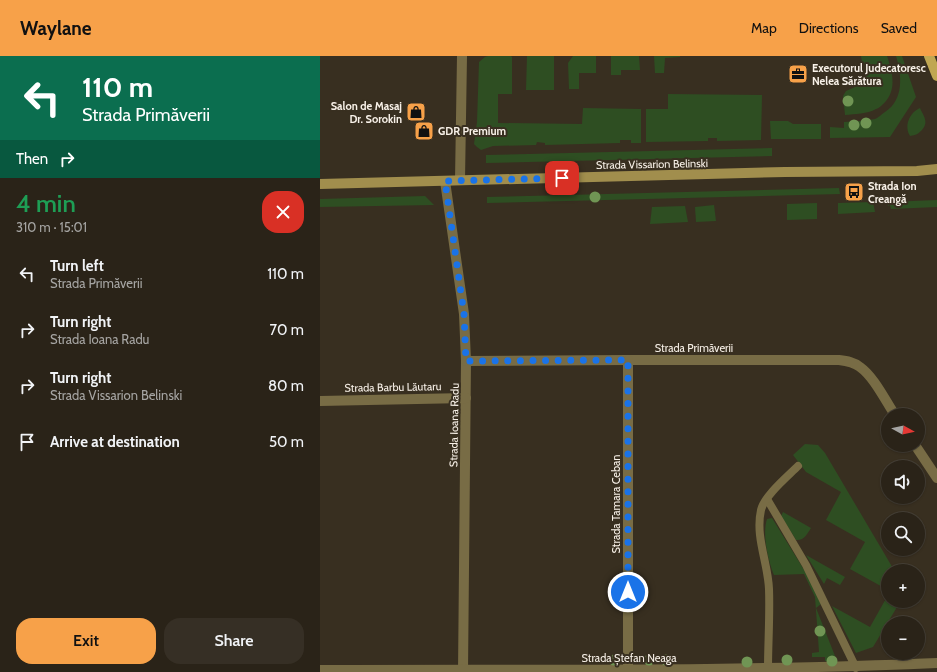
<!DOCTYPE html>
<html lang="en">
<head>
<meta charset="utf-8">
<style>
	body { margin:0; font-family:Cabin,sans-serif; background:#362f25; color:#f1f3f6; height:100vh; display:flex; flex-direction:column; font-size:15px; white-space:nowrap }
	* { box-sizing:border-box; margin:0 }
	p { font-size:13px; color:#a5a4a2 }
	.icon { flex:none; width:22px; height:22px; fill:none; stroke:currentColor; stroke-width:2; stroke-linecap:round; stroke-linejoin:round }
	.map { position:relative; flex:1; overflow:hidden }
	.panel { display:flex; flex-direction:column; background:#2a2318; width:320px }
	.panel>* { flex:none }
	.guide { background:#0b6e4f; color:#fff; overflow:hidden }
	.needle { width:26px; rotate:98deg }
	.fabs { position:absolute; left:561px; top:352px; display:grid; gap:8px }
	.fabs a { display:grid; place-items:center; width:44px; height:44px; border-radius:50%; background:#2a2318; box-shadow:0 1px 3px #0004,0 0 0 1px #464037; font-size:20px }
	.pin { position:absolute; display:grid; place-items:center; width:34px; height:34px; color:#fff; margin:-17px; border-radius:8px; box-shadow:0 2px 6px #0006 }
	.me { position:absolute; width:44px; margin:-22px; rotate:0deg; stroke-linejoin:round; filter:drop-shadow(0 0 3px #0008) }
	.turn { display:flex; align-items:center; gap:14px; height:84px; padding:0 16px; font-size:18px }
	.turn .icon { width:52px; height:52px; stroke-width:2.5 }
	.turn b { display:block; font-size:28px; line-height:34px }
	.then { display:flex; align-items:center; height:38px; padding:0 16px; background:#0003; gap:8px; font-size:15px }
	.round { display:grid; place-items:center; flex:none; width:42px; height:42px; border-radius:16px; background:#362f25 }
	.headline { display:flex; align-items:center; justify-content:space-between; height:68px; padding:0 16px }
	h1 { font-size:24px; font-weight:600; line-height:30px; color:#1e9e55 }
	.primary-button { display:flex; gap:8px; margin-top:auto; padding:8px 16px }
	.primary-button a { flex:1; height:46px; border-radius:16px; background:#f7a149; color:#111; font-size:16px; font-weight:600; line-height:46px; text-align:center }
	.primary-button a+a { background:#362f25; color:#f1f3f6 }
	ul { padding:0; list-style:none }
	li { display:flex; align-items:center; gap:12px; height:56px; padding:0 16px }
	li div { flex:1 }
	li b { display:block; font-size:15px }
	li em { font-style:normal }
	header { display:flex; align-items:center; gap:24px; box-sizing:border-box; height:56px; padding:0 20px; background:#f7a149; color:#111 }
	header strong { font-size:19px }
	nav { display:flex; gap:22px; margin-inline-start:auto; font-size:14px }
	main { display:flex; flex:1; min-height:0 }
	.map>svg:first-child { display:block }
	.green { fill:#2e4e22 }
	.lines { fill:none; stroke-linecap:round; stroke-linejoin:round }
	.lane { stroke:#786c45; stroke-width:8 }
	.street { stroke:#786c45; stroke-width:10 }
	.secondary { stroke:#a18e4d; stroke-width:10 }
	.primary { stroke:#c0a752; stroke-width:10 }
	.tree { fill:#709554 }
	.route { stroke:#1a73e8; stroke-width:7; stroke-dasharray:0 12.6 }
	.labels { text-anchor:middle; stroke-width:4; stroke-linejoin:round; paint-order:stroke }
	.poi-label { font-size:11px; font-weight:bold; fill:#f8f1e8; stroke:#382f20; text-anchor:start }
	.street-label { font-size:11px; fill:#f8f1e8; stroke:#382f20 }
</style>
</head>
<body>
<header>
<strong>Waylane</strong>
<nav><a>Map</a><a>Directions</a><a>Saved</a></nav>
</header>
<main>
<section class="panel">
<div class="guide">
<div class="turn"><svg class="icon" aria-label="left" viewBox="0 0 24 24"><path d="M17 20v-9H6M10 6l-5 5 5 5"/></svg><div><b>110 m</b>Strada Primăverii</div></div>
<div class="then">Then<svg class="icon" aria-label="right" viewBox="0 0 24 24"><path d="M7 20v-9h11M14 6l5 5-5 5"/></svg></div>
</div>
<div class="headline"><div><h1>4 min</h1><p>310 m · 15:01</p></div><a class="round" style="background:#d93025;color:#fff"><svg class="icon" aria-label="close" viewBox="0 0 24 24"><path d="M6 6l12 12M18 6L6 18"/></svg></a></div>
<ul>
<li><svg class="icon" aria-label="left" viewBox="0 0 24 24"><path d="M17 20v-9H6M10 6l-5 5 5 5"/></svg><div><b>Turn left</b><p>Strada Primăverii</p></div><em>110 m</em></li>
<li><svg class="icon" aria-label="right" viewBox="0 0 24 24"><path d="M7 20v-9h11M14 6l5 5-5 5"/></svg><div><b>Turn right</b><p>Strada Ioana Radu</p></div><em>70 m</em></li>
<li><svg class="icon" aria-label="right" viewBox="0 0 24 24"><path d="M7 20v-9h11M14 6l5 5-5 5"/></svg><div><b>Turn right</b><p>Strada Vissarion Belinski</p></div><em>80 m</em></li>
<li><svg class="icon" aria-label="arrive" viewBox="0 0 24 24"><path d="M6 21V4h12l-3 4 3 4H6"/></svg><div><b>Arrive at destination</b></div><em>50 m</em></li>
</ul>
<div class="primary-button"><a>Exit</a><a>Share</a></div>
</section>
<div class="map">
<svg width="617" height="616" viewBox="0 0 617 616">
	<rect width="100%" height="100%" fill="#382f20"/>
	<g class="green">
		<path d="M168,0H191L192,1V38H178V67L262,68L263,52L321,53V87H311V84H300V87L225,89V87L217,86L216,89L173,90L161,94L157,91L154,88L157,66L159,6L165,1Z"/>
		<path d="M207,0H234V34H206Z"/>
		<path d="M253,0H276V17H259V33H249L248,7Z"/>
		<path d="M291,0H319L320,14H301V19H291Z"/>
		<path d="M334,0H360V1L345,2L344,17H335Z"/>
		<path d="M541,0H567C572,15 577,32 566,45C563,48 560,52 556,53C547,58 535,58 525,59L523,40L526,35L542,28L545,23Z"/>
		<path d="M576,0H582L596,41L570,81L510,82V71L524,72V66C534,65 545,65 555,63C558,62 562,58 565,56C584,44 582,19 576,0Z"/>
		<path d="M348,38L442,39L441,84L397,85V82H388V85L326,86V53H348Z"/>
		<path d="M600,52C604,61 609,66 602,74C598,78 596,79 590,80C584,70 589,57 600,52Z"/>
		<path d="M450,65H468L473,68H501V83H451Z"/>
		<path d="M452,92V100L166,107V99Z"/>
		<path d="M519,132L520,138L167,147V141Z"/>
		<path d="M105,140L114,149L0,151V143Z"/>
		<path d="M617,144V151L571,153L570,149L568,150V146Z"/>
		<path d="M553,146L555,156L518,158V147Z"/>
		<path d="M497,147V163L467,164V148Z"/>
		<path d="M394,149L396,165L376,166L375,151Z"/>
		<path d="M365,150L368,166L330,168L332,151Z"/>
		<path d="M485,388L498,389L505,397L574,514L568,515V534L530,513L545,486L506,464L521,436L486,416L473,399Z"/>
		<path d="M463,456L491,472C487,478 484,485 476,484L461,460Z"/>
		<path d="M452,462L486,517L501,548L496,552L517,605H505V601H492V597L499,596L495,541L484,518L454,519C448,504 442,478 447,463Z"/>
		<path d="M486,499L525,521L520,529L507,522L504,528Z"/>
		<path d="M568,539V545H581L582,548L577,551L553,591L536,597L512,550L550,571Z"/>
	</g>
	<g class="lines">
		<g class="lane">
			<path d="M447,443L486,509L536,612"/>
			<path d="M448,613C448,587 450,560 449,533C448,507 435,481 441,454C445,439 467,421 478,410"/>
		</g>
		<g class="street">
			<path d="M140,124L142,0"/>
			<path d="M125,125L144,258L146,305L143,616"/>
			<path d="M146,305L308,304H519C527,305 534,306 540,311C554,321 565,344 575,359"/>
			<path d="M0,345L146,342"/>
			<path d="M595,389L617,422"/>
			<path d="M0,614C206,613 412,616 617,607"/>
			<path d="M308,616V304"/>
		</g>
		<path class="secondary" d="M0,128L465,116L597,115L617,113"/>
		<path class="primary" d="M609,0L617,20"/>
	</g>
	<g class="tree">
		<circle cx="528" cy="45" r="5.5"/>
		<circle cx="546" cy="67" r="5.5"/>
		<circle cx="534" cy="69" r="5.5"/>
		<circle cx="275" cy="141" r="5.5"/>
		<circle cx="500" cy="575" r="5.5"/>
		<circle cx="294" cy="604" r="5.5"/>
		<circle cx="329" cy="604" r="5.5"/>
		<circle cx="346" cy="604" r="5.5"/>
		<circle cx="467" cy="604" r="5.5"/>
		<circle cx="512" cy="605" r="5.5"/>
		<circle cx="427" cy="606" r="5.5"/>
	</g>
	<g class="lines">
		<path class="route" d="M242,122L125,125L144,258L146,305L308,304V536"/>
	</g>
	<defs>
		<symbol id="office-square" viewBox="-11 -11 22 22"><rect x="-9" y="-9" width="18" height="18" rx="4" fill="#f7a149" stroke="#382f20"/><path d="M-6-3h4V-5.5h4V-3h4V5H-6ZM-1-4.5V-3h2v-1.5ZM-6 0V1H6V0Z" fill="#111"/></symbol>
		<symbol id="shop-square" viewBox="-11 -11 22 22"><rect x="-9" y="-9" width="18" height="18" rx="4" fill="#f7a149" stroke="#382f20"/><path d="M-5-2.5h2.3a2.7 3.5 0 0 1 5.4 0H5L5.5 6h-11ZM-1.5-2.5h3a1.5 2.3 0 0 0-3 0Z" fill="#111"/></symbol>
		<symbol id="bus-square" viewBox="-11 -11 22 22"><rect x="-9" y="-9" width="18" height="18" rx="4" fill="#f7a149" stroke="#382f20"/><path d="M-5-6H5V4H4V6H2V4H-2V6H-4V4H-5ZM-3.5-4V0h7V-4ZM-3.5 1.2v1.5H-2V1.2ZM2 1.2v1.5H3.5V1.2Z" fill="#111"/></symbol>
	</defs>
	<g fill-rule="evenodd">
		<use href="#office-square" x="467" y="7" width="22" height="22"/>
		<use href="#shop-square" x="85" y="45" width="22" height="22"/>
		<use href="#shop-square" x="93" y="64" width="22" height="22"/>
		<use href="#bus-square" x="523" y="125" width="22" height="22"/>
	</g>
	<g class="labels">
		<g class="poi-label">
			<text x="492" y="16">Executorul Judecatoresc<tspan x="492" dy="13">Nelea Sărătura</tspan></text>
			<text x="82" y="54" text-anchor="end">Salon de Masaj<tspan x="82" dy="13">Dr. Sorokin</tspan></text>
			<text x="118" y="79">GDR Premium</text>
			<text x="548" y="134">Strada Ion<tspan x="548" dy="13">Creangă</tspan></text>
		</g>
		<g class="street-label">
			<text transform="translate(332 108) rotate(-1)" y="4">Strada Vissarion Belinski</text>
			<text x="374" y="296">Strada Primăverii</text>
			<text transform="translate(73 331) rotate(-1)" y="4">Strada Barbu Lăutaru</text>
			<text transform="translate(134 369) rotate(-89)" y="4">Strada Ioana Radu</text>
			<text transform="translate(296 448) rotate(-90)" y="4">Strada Tamara Ceban</text>
			<text x="309" y="606">Strada Ștefan Neaga</text>
		</g>
	</g>
</svg>
<div class="fabs">
<a><svg class="needle" viewBox="-14 -14 28 28"><path d="M0-13l5 13h-10z" fill="#e53935"/><path d="M0 13l5-13h-10z" fill="#a5a4a2"/></svg></a>
<a><svg class="icon" aria-label="sound" viewBox="0 0 24 24"><path d="M4 9h4l5-4v14l-5-4H4zM17 9q2 3 0 6"/></svg></a>
<a><svg class="icon" aria-label="search" viewBox="0 0 24 24"><circle cx="10" cy="10" r="6"/><path d="M15 15l6 6"/></svg></a>
<a>+</a>
<a>−</a>
</div>
<div class="pin" style="left:242px;top:122px;background:#d93025"><svg class="icon" aria-label="arrive" viewBox="0 0 24 24"><path d="M6 21V4h12l-3 4 3 4H6"/></svg></div>
<svg class="me" style="left:308px;top:536px" viewBox="-20 -20 40 40"><circle r="17" fill="#1a73e8" stroke="#fff" stroke-width="3"/><path d="M0-11L8 9 0 5-8 9z" fill="#fff"/></svg>
</div>
</main>
</body>
</html>
